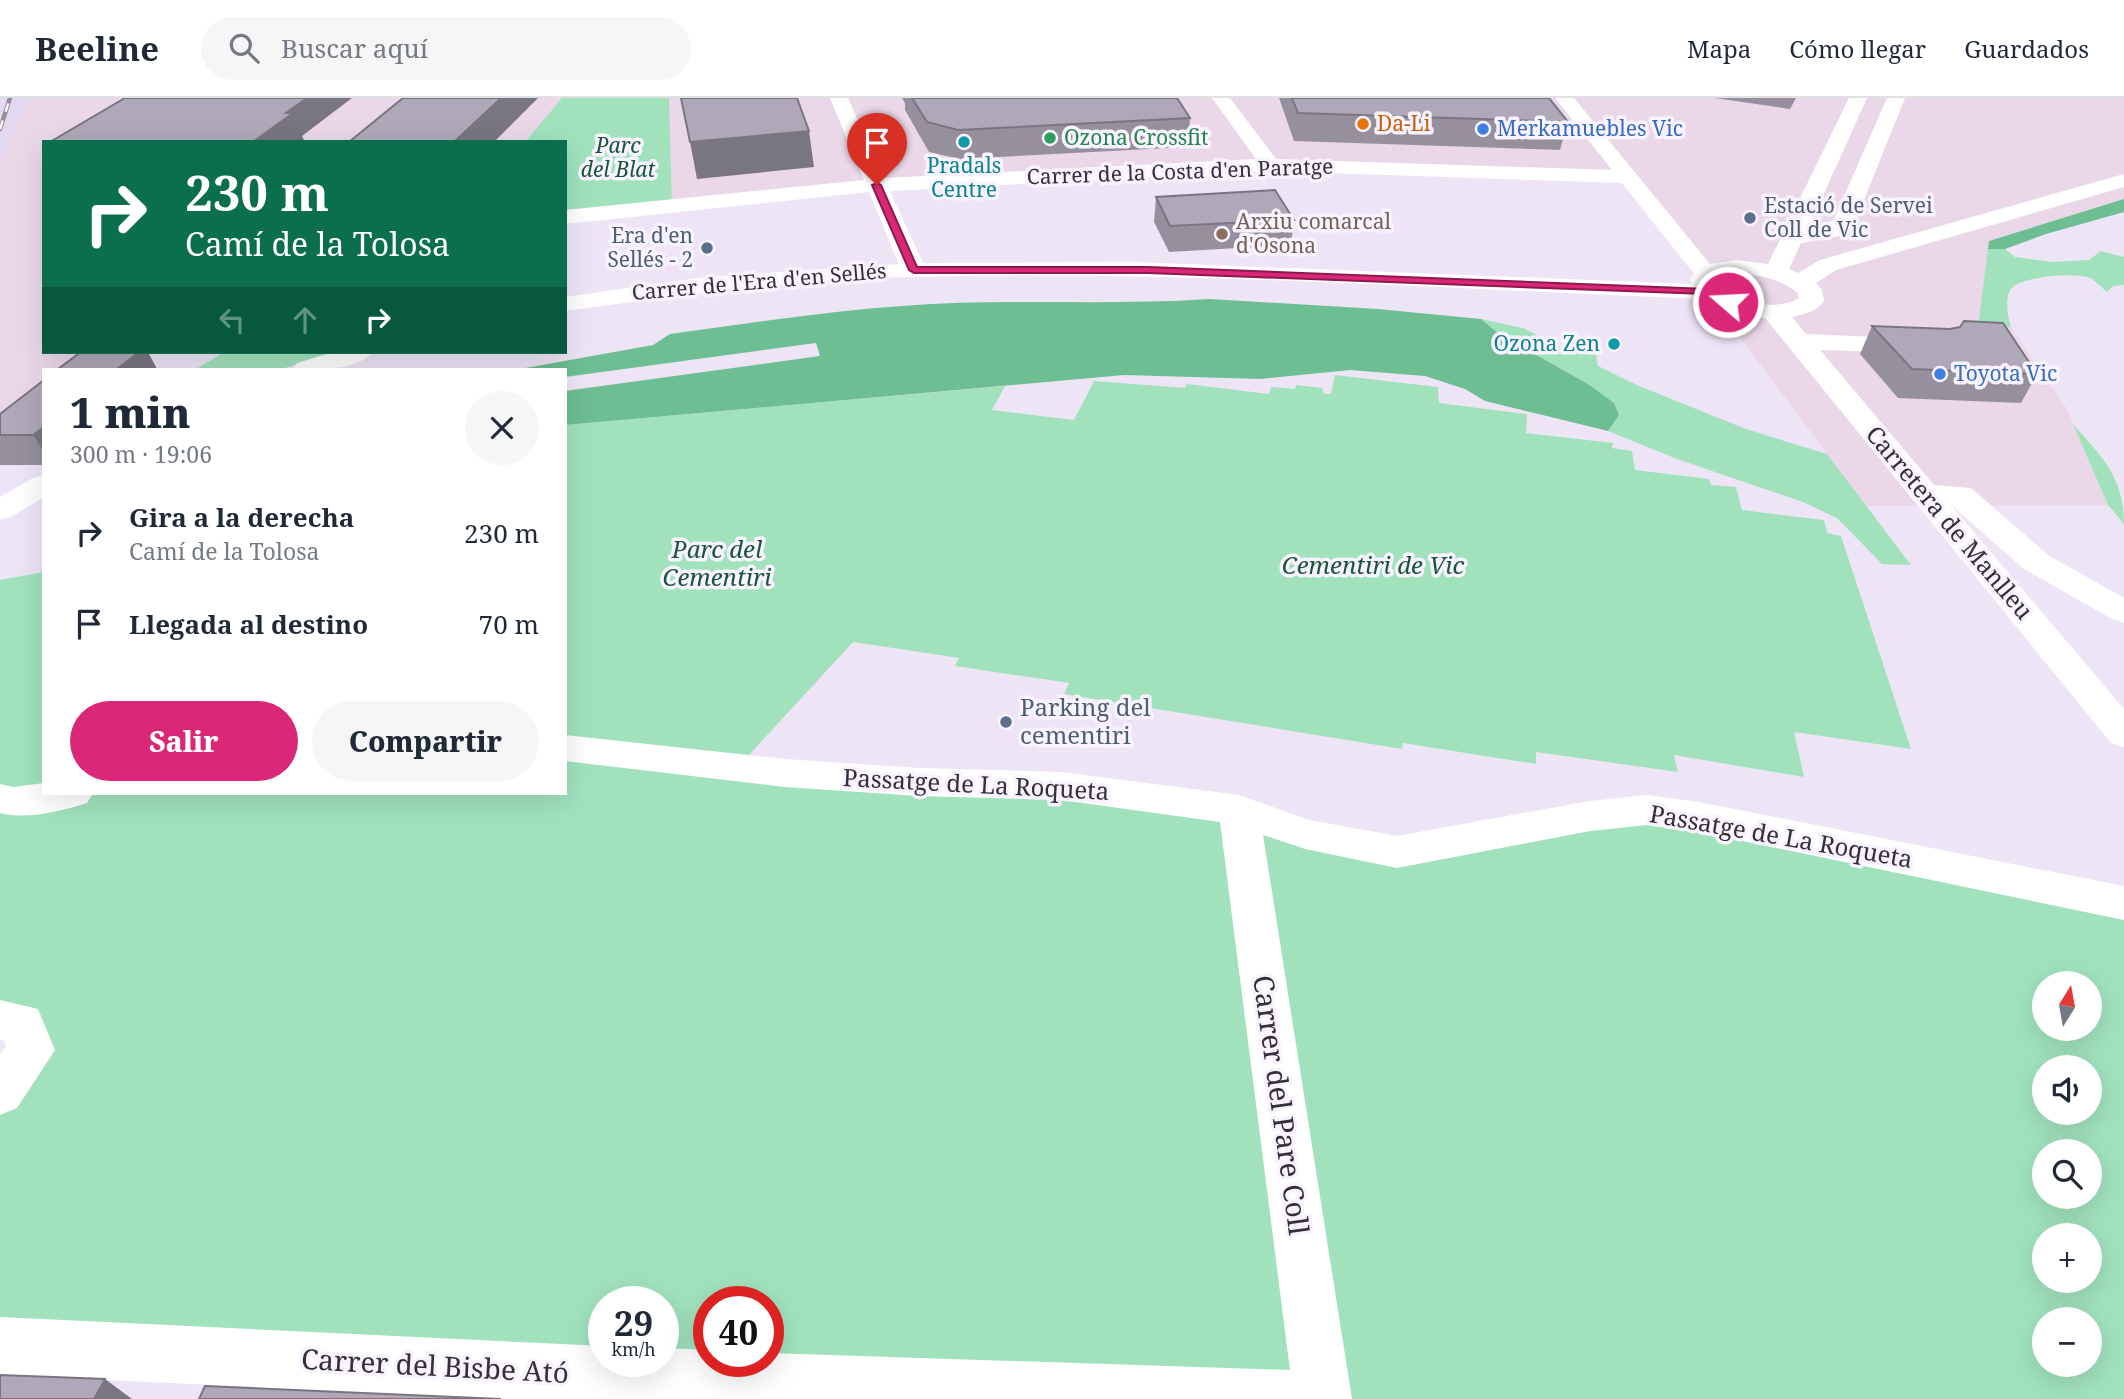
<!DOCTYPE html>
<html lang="es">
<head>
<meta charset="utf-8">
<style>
	body { margin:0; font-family:"Noto Serif",serif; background:#f6f6f7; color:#1f2937; height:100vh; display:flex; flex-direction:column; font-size:26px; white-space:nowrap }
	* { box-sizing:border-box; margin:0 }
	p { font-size:23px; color:#747a83 }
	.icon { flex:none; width:38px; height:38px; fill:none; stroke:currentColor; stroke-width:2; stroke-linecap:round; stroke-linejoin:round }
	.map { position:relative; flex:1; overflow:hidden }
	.side { position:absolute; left:42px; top:270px; width:525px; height:427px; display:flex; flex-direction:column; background:#fff; border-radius:0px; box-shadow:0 7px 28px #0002 }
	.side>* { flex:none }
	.banner { position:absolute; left:42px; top:42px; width:525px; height:214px; border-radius:0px; box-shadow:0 7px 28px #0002; background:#0b6e4f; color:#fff; overflow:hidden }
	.needle { width:46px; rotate:11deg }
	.controls { position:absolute; left:2032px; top:873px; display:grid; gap:14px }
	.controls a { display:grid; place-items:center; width:70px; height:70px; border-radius:50%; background:#fff; box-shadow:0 7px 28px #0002; font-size:35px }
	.speed { position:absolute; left:588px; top:1188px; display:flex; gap:14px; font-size:35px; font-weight:700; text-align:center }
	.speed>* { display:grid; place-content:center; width:91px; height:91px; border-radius:50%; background:#fff; box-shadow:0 7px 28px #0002; line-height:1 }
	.speed small { font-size:18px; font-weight:400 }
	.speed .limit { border:10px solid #d22; background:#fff; color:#111 }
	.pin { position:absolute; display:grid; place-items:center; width:60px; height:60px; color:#fff; margin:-72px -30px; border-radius:50% 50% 50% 0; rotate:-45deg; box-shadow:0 0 7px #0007 }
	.pin .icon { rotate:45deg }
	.me { position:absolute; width:77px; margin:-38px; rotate:289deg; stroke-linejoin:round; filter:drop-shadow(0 0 5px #0008) }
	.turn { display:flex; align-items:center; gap:24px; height:147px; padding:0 28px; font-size:32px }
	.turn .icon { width:91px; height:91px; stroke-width:2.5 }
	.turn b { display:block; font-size:49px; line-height:60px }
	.lanes { display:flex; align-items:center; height:66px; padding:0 28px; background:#0003; justify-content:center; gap:35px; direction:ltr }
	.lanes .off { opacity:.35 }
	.round { display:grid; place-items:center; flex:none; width:74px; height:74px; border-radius:37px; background:#f6f6f7 }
	.overview { display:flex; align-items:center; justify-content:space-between; height:119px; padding:0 28px }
	h1 { font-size:42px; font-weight:800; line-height:52px }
	.action { display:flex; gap:14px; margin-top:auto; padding:14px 28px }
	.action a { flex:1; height:80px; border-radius:42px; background:#db2777; color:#fff; font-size:28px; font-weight:800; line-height:80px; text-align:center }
	.action a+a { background:#f6f6f7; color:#1f2937 }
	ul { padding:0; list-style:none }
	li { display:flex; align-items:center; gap:21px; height:91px; padding:0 28px }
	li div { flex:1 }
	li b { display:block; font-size:26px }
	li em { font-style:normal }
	header { display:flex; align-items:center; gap:42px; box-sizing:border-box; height:98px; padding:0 35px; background:#fff; border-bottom:2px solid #e0e1e3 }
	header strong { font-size:33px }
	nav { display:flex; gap:38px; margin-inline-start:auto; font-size:24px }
	.search { width:490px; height:63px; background:#f6f6f7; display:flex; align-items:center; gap:18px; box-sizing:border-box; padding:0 24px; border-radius:38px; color:#747a83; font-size:26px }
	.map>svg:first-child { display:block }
	.built { fill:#e5d9f1 }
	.industrial { fill:#ead8e9 }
	.green { fill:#a1e2bd; fill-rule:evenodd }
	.forest { fill:#6ebe93 }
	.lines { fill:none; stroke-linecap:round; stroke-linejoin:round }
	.minor { fill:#fff; fill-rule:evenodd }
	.rail-casing { stroke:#938e99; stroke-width:4.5 }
	.rail { stroke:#f8f3fe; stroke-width:2.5; stroke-dasharray:9; stroke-linecap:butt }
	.wall { fill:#96909e }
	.shaded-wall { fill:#7a7681 }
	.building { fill:#afa8b8; stroke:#7a7681; stroke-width:2 }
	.route { fill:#db2777; stroke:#8e194d; stroke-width:2 }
	.food-dot { fill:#e8710a; stroke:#f8f3fe; stroke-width:2.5 }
	.shop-dot { fill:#3f7fe0; stroke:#f8f3fe; stroke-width:2.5 }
	.leisure-dot { fill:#2e9e5b; stroke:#f8f3fe; stroke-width:2.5 }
	.culture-dot { fill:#0f9aa8; stroke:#f8f3fe; stroke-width:2.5 }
	.service-dot { fill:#5c6f8a; stroke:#f8f3fe; stroke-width:2.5 }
	.education-dot { fill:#8d6e63; stroke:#f8f3fe; stroke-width:2.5 }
	.labels { text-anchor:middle; stroke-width:7; stroke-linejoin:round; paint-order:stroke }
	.far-food-label { font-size:21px; fill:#c56008; stroke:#f8f3fe; text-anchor:start }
	.far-shop-label { font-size:21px; fill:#366cbe; stroke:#f8f3fe; text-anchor:start }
	.far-leisure-label { font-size:21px; fill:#27864d; stroke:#f8f3fe; text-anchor:start }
	.far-park-label { font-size:21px; font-style:italic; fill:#185539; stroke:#f8f3fe }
	.far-culture-label { font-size:21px; fill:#0d838f; stroke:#f8f3fe }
	.far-street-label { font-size:21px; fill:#333036; stroke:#f8f3fe }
	.far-service-label { font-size:21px; fill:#4e5e75; stroke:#f8f3fe; text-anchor:start }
	.far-education-label { font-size:21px; fill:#785e54; stroke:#f8f3fe; text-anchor:start }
	.street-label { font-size:24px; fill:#333036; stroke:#f8f3fe }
	.park-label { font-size:24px; font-style:italic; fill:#185539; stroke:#f8f3fe }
	.service-label { font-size:24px; fill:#4e5e75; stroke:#f8f3fe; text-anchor:start }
	.near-street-label { font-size:28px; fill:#333036; stroke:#f8f3fe }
</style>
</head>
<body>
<header>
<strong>Beeline</strong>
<div class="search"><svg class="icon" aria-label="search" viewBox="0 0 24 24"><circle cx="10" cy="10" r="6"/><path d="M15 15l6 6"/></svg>Buscar aquí</div>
<nav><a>Mapa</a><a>Cómo llegar</a><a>Guardados</a></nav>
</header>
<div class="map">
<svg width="2124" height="1301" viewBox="0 0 2124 1301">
	<rect width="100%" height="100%" fill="#ede5f6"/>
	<path class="built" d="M0,0H27L28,7L0,65Z"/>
	<path class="industrial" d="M27,0H2124V101L1989,143L1978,229H2011L2067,311L2108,407L1866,408L1621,80L1498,73H1096L611,115L565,44H44V254H91L69,271H44V291L0,325V65L28,7Z"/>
	<g class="green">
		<path d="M562,0H669L672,110L565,117V44H525Z"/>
		<path d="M1988,151H2005L2015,159L2052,164L2089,162L2101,153L2124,159V187L2113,188L2107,194C2102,190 2096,183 2090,180C2076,174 2021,178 2011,191C2004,200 2008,220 2011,229H1978Z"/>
		<path d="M1481,221L1523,230L1566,252L1579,248L1596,255L1598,268L1639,288L1746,331L1827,356L1911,467L1882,466L1837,420L1803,404L1677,361L1608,333L1619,317L1588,286L1499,236Z"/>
		<path d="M225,254H335L282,271H196Z"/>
		<path d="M1335,277L1438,289L1439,305L1527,316L1526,335L1613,345L1612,350L1632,353L1635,372L1709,381L1711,387L1736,389L1742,412L1824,422L1827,435L1841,438L1911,651L1794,634L1804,679L1674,657L1678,674L1536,654V666L1403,645L1402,651L1064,596L1069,585L955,568L959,560L853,544L736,671L1061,688L1397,754L1647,712L2124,805V1301H1290L0,1248V995L31,952L0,922V482L44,474V695H565V327L1005,288L992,312L1074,322L1094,283L1185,290L1187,286L1269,296L1271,289L1295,291L1296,287L1322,290L1325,296H1331ZM2044,886H2090V931H2044ZM2044,970H2090V1015H2044ZM2044,1054H2090V1099H2044ZM2044,1138H2090V1183H2044ZM604,1204H663V1264H604ZM709,1204H768V1264H709ZM2044,1222H2090V1267H2044Z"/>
		<path d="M2073,326C2102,359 2124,379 2124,426L2108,407Z"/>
	</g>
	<g class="forest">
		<path d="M2124,101V114L2046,136L2005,151H1988L1989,143Z"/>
		<path d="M1209,201L1378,211L1481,221L1499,236L1588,286L1614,305L1619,317L1608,333L1485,303L1465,291L1425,278L1350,272L1260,281L1124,277L565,327V293L820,258L816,245L565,279V271H520L653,247L670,236C747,226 824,213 902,208C1004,200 1107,208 1209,201Z"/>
	</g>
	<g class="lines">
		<g class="minor">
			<path d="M830,0H848L884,80L1256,61L1212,0H1230L1276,61L1612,72L1555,0H1574L1710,166L1736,162L1768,166L1849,0H1867L1808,131L1825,127L1834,121L1887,0H1905L1855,124L1840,138L1801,145L1789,171L1798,175L1820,162L2124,76V89L1836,172L1816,185L1822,192L1824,203C1817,214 1804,216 1792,219L1806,236L1925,241L1929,247L1925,253L1916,255L1820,252L1934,387L1971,390L2048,457L2124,500V525L2112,521L2024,471L1950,406L2124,611V649L2111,645L1766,221L1726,213L1704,201C1420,190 1135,169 850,181C755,186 660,200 565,213V199L705,179L899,166L869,94L565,126V112L864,82ZM1270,73L1622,85L1694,176L1690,182L1692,186L1135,164L923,165L890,93ZM1726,176C1750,175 1779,179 1798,195L1799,200C1777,214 1728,205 1714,182Z"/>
			<path d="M333,254H372C359,273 313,272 293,271L297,265Z"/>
			<path d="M44,377V399L11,419L0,421V399L33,380Z"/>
			<path d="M565,637L785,661L919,670L1061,674L1239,697L1309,722L1397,738L1590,703L1647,697L1699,704L2124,788V822L1699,734L1647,727L1590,733L1397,770L1305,751L1263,737L1352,1301H510L0,1277V1219L604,1248V1264H663V1250L709,1252V1264H768V1255L1290,1272L1220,724L1061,702L919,698L785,689L565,663Z"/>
			<path d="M44,685V695H93L87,705C62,713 26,722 0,715V686L13,689Z"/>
			<path d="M0,902L38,911L55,952L17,1010L0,1017V956L6,948L4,942H0Z"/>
		</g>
		<defs>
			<path id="rail" d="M0,31L10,0"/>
		</defs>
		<use href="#rail" class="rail-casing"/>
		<use href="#rail" class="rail"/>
	</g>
	<g class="wall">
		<path d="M902,0H1177L1190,20L1188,49L960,61L929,54L905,12V5Z"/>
		<path d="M1279,0H1549L1568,24L1560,52L1294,43Z"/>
		<path d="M1715,0H1796L1790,11Z"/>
		<path d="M1156,99L1294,122L1291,147L1169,154L1154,124Z"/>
		<path d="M1872,228L2037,276L2021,305L1898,300L1860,256Z"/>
		<path d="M44,282V367H0V316Z"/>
	</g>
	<g class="shaded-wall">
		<path d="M307,0H352L302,38L304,42L301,44H253L286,15Z"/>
		<path d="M501,0H538L494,44H454Z"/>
		<path d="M809,33L814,69L697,81L690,44Z"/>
		<path d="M139,254H148L157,271H117Z"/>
		<path d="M44,329V354L33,337Z"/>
		<path d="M105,1281L132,1301H94Z"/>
	</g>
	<g class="building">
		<path d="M125,0H307L286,15H293L253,44H50Z"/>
		<path d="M403,0H501L454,44H349Z"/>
		<path d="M681,0H797L809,33L690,44Z"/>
		<path d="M912,0H1177L1190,20L958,32L927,24Z"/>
		<path d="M1292,0H1549L1568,24L1298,15Z"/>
		<path d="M1275,92L1294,122L1170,128L1156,99Z"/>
		<path d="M1964,223L2003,225L2037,276L1912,271L1872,228L1950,231L1960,229Z"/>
		<path d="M81,254H139L117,271H58Z"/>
		<path d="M44,282V329L33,337H0V316Z"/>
		<path d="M0,1277L105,1281L94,1301H0Z"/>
		<path d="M205,1288L501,1301H199Z"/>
	</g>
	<path class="route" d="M877,85L881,87L917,169H1148L1708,191L1733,204L1724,207L1706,196L1148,175H914L909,172L872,87Z"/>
	<circle class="food-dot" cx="1363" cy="26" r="7"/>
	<g class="shop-dot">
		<circle cx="1483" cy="31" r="7"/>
		<circle cx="1940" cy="276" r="7"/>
	</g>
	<circle class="leisure-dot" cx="1050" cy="40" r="7"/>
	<g class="culture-dot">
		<circle cx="964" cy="44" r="7"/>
		<circle cx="1614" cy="246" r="7"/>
	</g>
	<g class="service-dot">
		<circle cx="1750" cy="120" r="7"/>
		<circle cx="707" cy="150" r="7"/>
		<circle cx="1006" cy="624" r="7"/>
	</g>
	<circle class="education-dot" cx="1222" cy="136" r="7"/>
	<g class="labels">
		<g class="far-food-label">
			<text x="1377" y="33">Da-Li</text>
		</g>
		<g class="far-shop-label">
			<text x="1497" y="38">Merkamuebles Vic</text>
			<text x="1954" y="283">Toyota Vic</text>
		</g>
		<g class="far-leisure-label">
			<text x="1064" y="47">Ozona Crossfit</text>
		</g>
		<g class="far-park-label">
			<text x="618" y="55">Parc<tspan x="618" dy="24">del Blat</tspan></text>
		</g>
		<g class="far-culture-label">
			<text x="964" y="75">Pradals<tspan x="964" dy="24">Centre</tspan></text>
			<text x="1600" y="253" text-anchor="end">Ozona Zen</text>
		</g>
		<g class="far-street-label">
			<text transform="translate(1180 74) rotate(-2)" y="7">Carrer de la Costa d'en Paratge</text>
			<text transform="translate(759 184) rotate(-5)" y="7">Carrer de l'Era d'en Sellés</text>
		</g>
		<g class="far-service-label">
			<text x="1764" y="115">Estació de Servei<tspan x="1764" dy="24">Coll de Vic</tspan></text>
			<text x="693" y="145" text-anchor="end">Era d'en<tspan x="693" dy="24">Sellés - 2</tspan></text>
		</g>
		<g class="far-education-label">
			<text x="1236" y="131">Arxiu comarcal<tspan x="1236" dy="24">d'Osona</tspan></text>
		</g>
		<g class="street-label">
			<text transform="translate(1949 425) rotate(50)" y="8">Carretera de Manlleu</text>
			<text transform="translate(976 687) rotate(3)" y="8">Passatge de La Roqueta</text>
			<text transform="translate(1781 739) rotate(10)" y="8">Passatge de La Roqueta</text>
		</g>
		<g class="park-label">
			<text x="717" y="460">Parc del<tspan x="717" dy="28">Cementiri</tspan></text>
			<text x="1373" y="476">Cementiri de Vic</text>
		</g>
		<g class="service-label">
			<text x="1020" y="618">Parking del<tspan x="1020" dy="28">cementiri</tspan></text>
		</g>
		<g class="near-street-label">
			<text transform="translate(1281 1007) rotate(82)" y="10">Carrer del Pare Coll</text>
			<text transform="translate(435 1268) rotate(3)" y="10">Carrer del Bisbe Ató</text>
		</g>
	</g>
</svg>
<div class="controls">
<a><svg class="needle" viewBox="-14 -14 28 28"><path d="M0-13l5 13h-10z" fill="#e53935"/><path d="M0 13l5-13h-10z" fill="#747a83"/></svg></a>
<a><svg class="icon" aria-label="sound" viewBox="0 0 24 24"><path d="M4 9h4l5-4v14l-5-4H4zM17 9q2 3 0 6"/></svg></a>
<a><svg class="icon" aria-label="search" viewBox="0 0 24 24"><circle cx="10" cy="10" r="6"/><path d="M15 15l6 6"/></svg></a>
<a>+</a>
<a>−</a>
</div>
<div class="speed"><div>29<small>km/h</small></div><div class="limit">40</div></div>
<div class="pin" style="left:877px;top:87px;background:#d93025"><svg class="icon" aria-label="arrive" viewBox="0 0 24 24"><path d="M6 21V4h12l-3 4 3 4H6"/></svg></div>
<svg class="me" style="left:1728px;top:204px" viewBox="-20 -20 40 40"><circle r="17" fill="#db2777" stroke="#fff" stroke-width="3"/><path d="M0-11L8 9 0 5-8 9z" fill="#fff"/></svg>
<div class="banner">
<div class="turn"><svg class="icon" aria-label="right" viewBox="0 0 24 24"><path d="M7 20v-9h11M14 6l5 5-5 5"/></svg><div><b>230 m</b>Camí de la Tolosa</div></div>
<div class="lanes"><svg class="icon off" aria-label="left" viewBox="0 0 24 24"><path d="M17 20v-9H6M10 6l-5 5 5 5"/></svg><svg class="icon off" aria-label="ahead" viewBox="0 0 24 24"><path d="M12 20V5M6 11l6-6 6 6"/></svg><svg class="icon" aria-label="right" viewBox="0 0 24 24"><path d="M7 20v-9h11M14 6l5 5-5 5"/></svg></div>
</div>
<section class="side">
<div class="overview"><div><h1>1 min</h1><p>300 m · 19:06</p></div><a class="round"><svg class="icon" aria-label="close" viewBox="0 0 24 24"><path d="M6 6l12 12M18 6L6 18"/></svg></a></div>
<ul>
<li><svg class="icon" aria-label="right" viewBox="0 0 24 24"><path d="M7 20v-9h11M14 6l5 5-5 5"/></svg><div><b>Gira a la derecha</b><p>Camí de la Tolosa</p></div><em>230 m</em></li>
<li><svg class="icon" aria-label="arrive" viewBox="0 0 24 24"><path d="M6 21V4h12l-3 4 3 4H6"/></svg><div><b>Llegada al destino</b></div><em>70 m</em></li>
</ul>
<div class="action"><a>Salir</a><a>Compartir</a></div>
</section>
</div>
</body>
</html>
